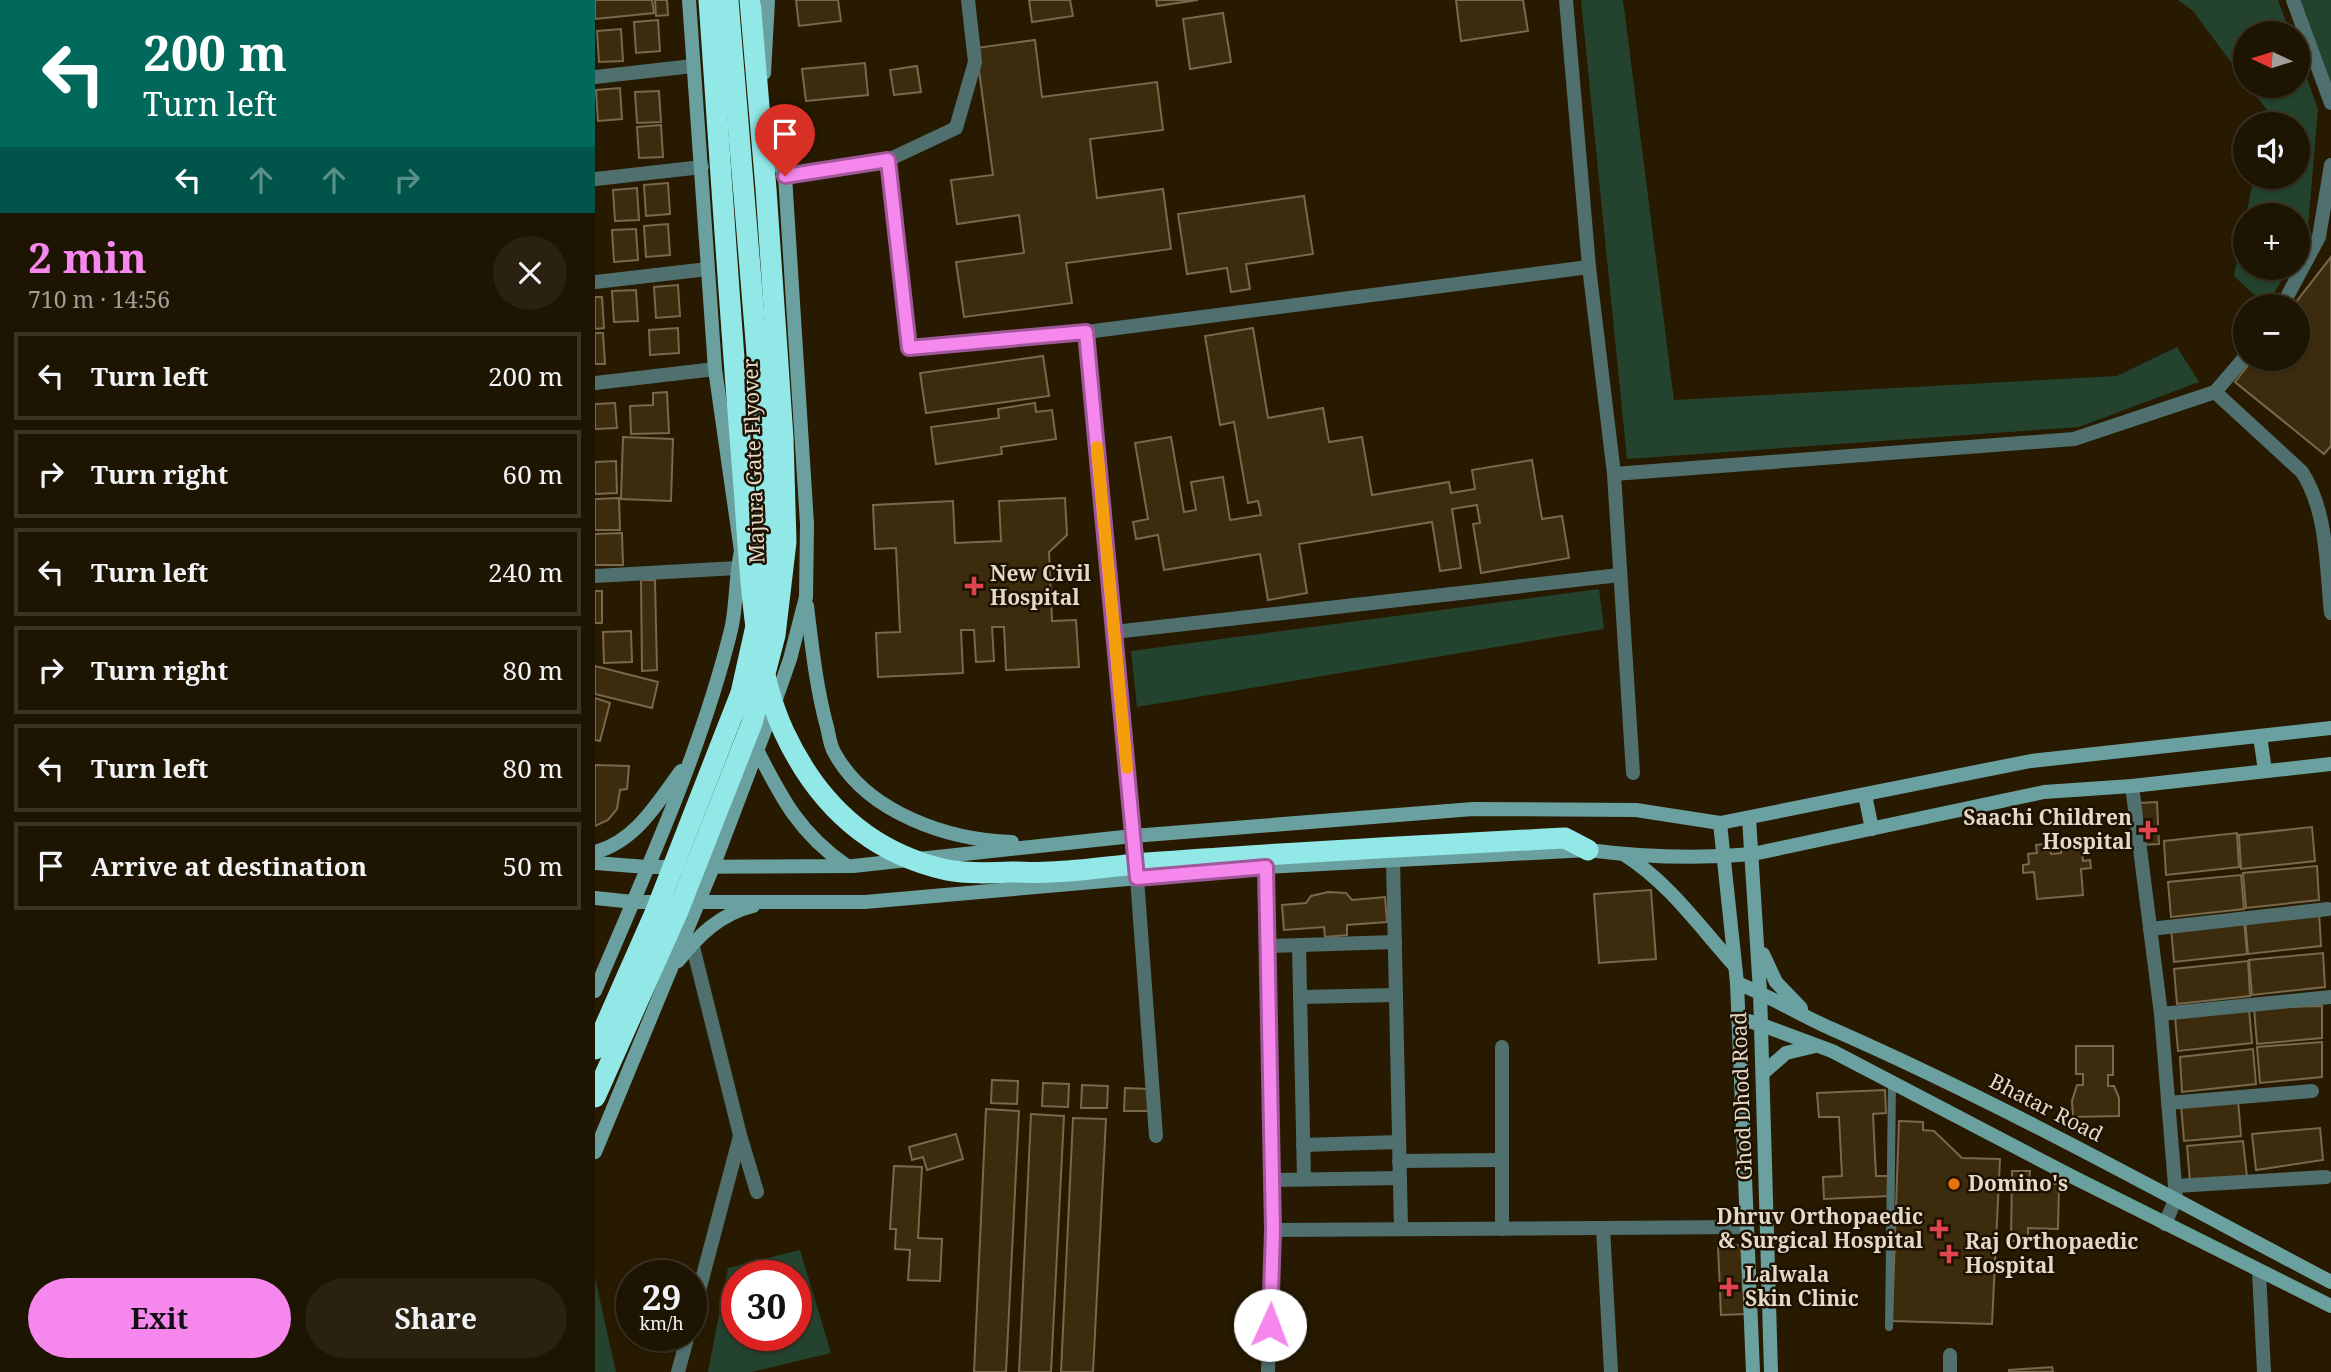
<!DOCTYPE html>
<html lang="en">
<head>
<meta charset="utf-8">
<style>
	body { margin:0; font-family:"Noto Serif",serif; background:#2a2110; color:#f1f3f6; height:100vh; display:flex; flex-direction:column; font-size:26px; white-space:nowrap }
	* { box-sizing:border-box; margin:0 }
	p { font-size:23px; color:#a09e99 }
	.icon { flex:none; width:38px; height:38px; fill:none; stroke:currentColor; stroke-width:2; stroke-linecap:round; stroke-linejoin:round }
	.map { position:relative; flex:1; overflow:hidden }
	.panel { display:flex; flex-direction:column; background:#1d1401; width:595px }
	.panel>* { flex:none }
	.hud { background:#00695c; color:#fff; overflow:hidden }
	.needle { width:46px; rotate:274deg }
	.buttons { position:absolute; left:1638px; top:21px; display:grid; gap:14px }
	.buttons a { display:grid; place-items:center; width:77px; height:77px; border-radius:50%; background:#1d1401; box-shadow:0 2px 5px #0004,0 0 0 2px #3b3323; font-size:35px }
	.speed { position:absolute; left:21px; top:1260px; display:flex; gap:14px; font-size:35px; font-weight:700; text-align:center }
	.speed>* { display:grid; place-content:center; width:91px; height:91px; border-radius:50%; background:#1d1401; box-shadow:0 2px 5px #0004,0 0 0 2px #3b3323; line-height:1 }
	.speed small { font-size:18px; font-weight:400 }
	.speed .limit { border:10px solid #d22; background:#fff; color:#111 }
	.pin { position:absolute; display:grid; place-items:center; width:60px; height:60px; color:#fff; margin:-72px -30px; border-radius:50% 50% 50% 0; rotate:-45deg; box-shadow:0 0 7px #0007 }
	.pin .icon { rotate:45deg }
	.me { position:absolute; width:77px; margin:-38px; rotate:2deg; stroke-linejoin:round; filter:drop-shadow(0 0 5px #0008) }
	.turn { display:flex; align-items:center; gap:24px; height:147px; padding:0 28px; font-size:32px }
	.turn .icon { width:91px; height:91px; stroke-width:2.5 }
	.turn b { display:block; font-size:49px; line-height:60px }
	.lanes { display:flex; align-items:center; height:66px; padding:0 28px; background:#0003; justify-content:center; gap:35px; direction:ltr }
	.lanes .off { opacity:.35 }
	.round { display:grid; place-items:center; flex:none; width:74px; height:74px; border-radius:37px; background:#2a2110 }
	.summary { display:flex; align-items:center; justify-content:space-between; height:119px; padding:0 28px }
	h1 { font-size:42px; font-weight:700; line-height:52px; color:#f688ed }
	.button { display:flex; gap:14px; margin-top:auto; padding:14px 28px }
	.button a { flex:1; height:80px; border-radius:42px; background:#f688ed; color:#111; font-size:28px; font-weight:700; line-height:80px; text-align:center }
	.button a+a { background:#2a2110; color:#f1f3f6 }
	ul { padding:0; list-style:none }
	li { display:flex; align-items:center; gap:21px; height:88px; margin:0 14px 10px; padding:0 14px; border:4px solid #3b3323; border-radius:0px }
	li div { flex:1 }
	li b { display:block; font-size:26px }
	li em { font-style:normal }
	main { display:flex; flex:1; min-height:0 }
	.map>svg:first-child { display:block }
	.green { fill:#24432e; fill-rule:evenodd }
	.building { fill:#3c2c0d; stroke:#78684c; stroke-width:2 }
	.lines { fill:none; stroke-linecap:round; stroke-linejoin:round }
	.lane { stroke:#4f706f; stroke-width:8 }
	.street { stroke:#4f706f; stroke-width:14 }
	.secondary { stroke:#6aa09f; stroke-width:14 }
	.highway { stroke:#91e8e7; stroke-width:21 }
	.route-casing { stroke:#a0589a; stroke-width:18 }
	.route { stroke:#f688ed; stroke-width:12 }
	.slow { stroke:#f59e0b; stroke-width:12 }
	.health-dot { fill:#e0444e; stroke:#1e1100; stroke-width:2.5 }
	.food-dot { fill:#e8710a; stroke:#1e1100; stroke-width:2.5 }
	.labels { text-anchor:middle; stroke-width:5; stroke-linejoin:round; paint-order:stroke }
	.street-label { font-size:21px; fill:#e3dacb; stroke:#1e1100 }
	.poi-label { font-size:21px; font-weight:bold; fill:#e3dacb; stroke:#1e1100; text-anchor:start }
</style>
</head>
<body>
<main>
<section class="panel">
<div class="hud">
<div class="turn"><svg class="icon" aria-label="left" viewBox="0 0 24 24"><path d="M17 20v-9H6M10 6l-5 5 5 5"/></svg><div><b>200 m</b>Turn left</div></div>
<div class="lanes"><svg class="icon" aria-label="left" viewBox="0 0 24 24"><path d="M17 20v-9H6M10 6l-5 5 5 5"/></svg><svg class="icon off" aria-label="ahead" viewBox="0 0 24 24"><path d="M12 20V5M6 11l6-6 6 6"/></svg><svg class="icon off" aria-label="ahead" viewBox="0 0 24 24"><path d="M12 20V5M6 11l6-6 6 6"/></svg><svg class="icon off" aria-label="right" viewBox="0 0 24 24"><path d="M7 20v-9h11M14 6l5 5-5 5"/></svg></div>
</div>
<div class="summary"><div><h1>2 min</h1><p>710 m · 14:56</p></div><a class="round"><svg class="icon" aria-label="close" viewBox="0 0 24 24"><path d="M6 6l12 12M18 6L6 18"/></svg></a></div>
<ul>
<li><svg class="icon" aria-label="left" viewBox="0 0 24 24"><path d="M17 20v-9H6M10 6l-5 5 5 5"/></svg><div><b>Turn left</b></div><em>200 m</em></li>
<li><svg class="icon" aria-label="right" viewBox="0 0 24 24"><path d="M7 20v-9h11M14 6l5 5-5 5"/></svg><div><b>Turn right</b></div><em>60 m</em></li>
<li><svg class="icon" aria-label="left" viewBox="0 0 24 24"><path d="M17 20v-9H6M10 6l-5 5 5 5"/></svg><div><b>Turn left</b></div><em>240 m</em></li>
<li><svg class="icon" aria-label="right" viewBox="0 0 24 24"><path d="M7 20v-9h11M14 6l5 5-5 5"/></svg><div><b>Turn right</b></div><em>80 m</em></li>
<li><svg class="icon" aria-label="left" viewBox="0 0 24 24"><path d="M17 20v-9H6M10 6l-5 5 5 5"/></svg><div><b>Turn left</b></div><em>80 m</em></li>
<li><svg class="icon" aria-label="arrive" viewBox="0 0 24 24"><path d="M6 21V4h12l-3 4 3 4H6"/></svg><div><b>Arrive at destination</b></div><em>50 m</em></li>
</ul>
<div class="button"><a>Exit</a><a>Share</a></div>
</section>
<div class="map">
<svg width="1736" height="1372" viewBox="0 0 1736 1372">
	<rect width="100%" height="100%" fill="#271a01"/>
	<g class="green">
		<path d="M986,0H1028L1079,400L1522,376L1582,347L1604,382L1484,427L1032,459Z"/>
		<path d="M1583,0H1683L1695,33H1650V81L1598,11Z"/>
		<path d="M1705,0H1736V86Z"/>
		<path d="M1703,54L1723,109L1712,239L1703,253V215H1651L1659,177H1703V124H1669L1672,110L1654,86H1703Z"/>
		<path d="M1650,219V268H1694L1671,306L1639,276Z"/>
		<path d="M1004,589L1009,629L542,707L536,651Z"/>
		<path d="M205,1250L236,1353L156,1372H113L133,1268ZM142,1276H201V1335H142Z"/>
		<path d="M0,1278L21,1372H0Z"/>
	</g>
	<g class="building">
		<path d="M0,0H57L59,13L0,19Z"/>
		<path d="M60,0H72L73,15L61,16Z"/>
		<path d="M201,0H243L246,21L204,26Z"/>
		<path d="M434,0H475L478,16L437,22Z"/>
		<path d="M561,0H603L562,6Z"/>
		<path d="M861,0H928L933,31L866,41Z"/>
		<path d="M628,13L636,62L595,69L588,19Z"/>
		<path d="M63,20L65,51L41,53L39,22Z"/>
		<path d="M26,29L28,61L4,62L2,31Z"/>
		<path d="M440,40L447,97L562,82L568,130L495,139L502,198L568,189L576,249L471,263L477,303L369,317L361,262L429,253L424,215L362,224L356,180L398,175L381,48Z"/>
		<path d="M270,63L273,95L211,101L207,69Z"/>
		<path d="M322,66L326,92L299,95L295,70Z"/>
		<path d="M25,88L27,119L3,121L1,90Z"/>
		<path d="M64,91L66,122L42,123L40,92Z"/>
		<path d="M66,125L68,157L44,158L42,127Z"/>
		<path d="M73,183L75,214L51,216L49,185Z"/>
		<path d="M42,188L44,220L20,221L18,190Z"/>
		<path d="M709,196L718,254L651,264L655,289L636,292L632,268L592,274L583,214Z"/>
		<path d="M73,224L75,255L51,257L49,226Z"/>
		<path d="M41,229L43,260L19,262L17,230Z"/>
		<path d="M1736,257V446L1729,454L1640,382L1658,359H1703V306H1698Z"/>
		<path d="M83,285L85,316L61,318L59,287Z"/>
		<path d="M41,290L43,321L19,322L17,291Z"/>
		<path d="M0,297H7L9,328L0,329Z"/>
		<path d="M83,328L84,353L55,355L54,330Z"/>
		<path d="M658,328L673,418L728,408L734,442L767,437L777,495L854,482L856,493L880,489L877,470L937,460L947,519L967,516L974,558L886,573L878,524L885,523L882,505L857,509L866,568L845,571L837,522L704,544L712,593L673,600L665,554L569,570L563,535L541,539L538,522L553,519L540,443L576,437L589,512L601,510L596,482L628,477L635,520L666,515L663,501L653,503L639,422L625,425L610,336Z"/>
		<path d="M0,333H8L10,364H0Z"/>
		<path d="M448,356L454,396L331,413L325,373Z"/>
		<path d="M72,392L74,433L36,434L35,406L58,405V393Z"/>
		<path d="M20,403L22,428L0,429V404Z"/>
		<path d="M440,403L441,412L457,410L461,439L406,447L407,454L341,464L336,427L404,418L403,409Z"/>
		<path d="M28,437L78,439L76,501L26,499Z"/>
		<path d="M21,461L22,493L0,494V462Z"/>
		<path d="M24,498L25,530H0V499Z"/>
		<path d="M470,498L472,535L454,552L457,621L481,620L484,667L411,670L409,627H397L399,661L381,662L379,630H366L368,673L283,677L281,633L305,632L301,548L280,549L278,505L358,501L360,543L406,541L404,501Z"/>
		<path d="M27,533L28,565H0V534Z"/>
		<path d="M46,580H60L62,670L47,671Z"/>
		<rect x="0" y="591" width="7" height="32"/>
		<path d="M36,631L37,662L9,663L8,632Z"/>
		<path d="M0,666L63,682L57,708L0,694Z"/>
		<path d="M0,698L15,703L5,741L0,740Z"/>
		<path d="M0,765L34,766L32,789L25,790L22,809L13,820L0,826Z"/>
		<path d="M1562,802L1564,844L1546,845L1544,803Z"/>
		<path d="M1717,827L1720,861L1646,869L1644,835Z"/>
		<path d="M1642,833L1644,867L1571,875L1569,841Z"/>
		<path d="M1471,842H1481V848H1487L1488,861L1495,860L1496,868L1486,869L1488,895L1442,899L1439,872L1428,873V865L1434,864L1433,854L1442,853L1441,845L1450,844V851L1455,850L1456,854L1466,853V849L1471,848Z"/>
		<path d="M1722,866L1724,900L1651,908L1648,873Z"/>
		<path d="M1646,875L1649,909L1576,917L1573,882Z"/>
		<path d="M1056,890L1061,959L1004,963L999,894Z"/>
		<path d="M733,892L751,893L757,900L790,897L792,922L752,925V935L730,937L729,927L689,930L687,905L711,903L716,896Z"/>
		<path d="M1724,912L1726,946L1653,954L1650,919Z"/>
		<path d="M1649,920L1652,954L1579,962L1576,927Z"/>
		<path d="M1728,953L1730,987L1657,995L1654,960Z"/>
		<path d="M1653,961L1655,996L1582,1004L1579,969Z"/>
		<path d="M1727,1006V1038L1662,1044L1659,1008Z"/>
		<path d="M1654,1009L1657,1043L1583,1051L1580,1016Z"/>
		<path d="M1727,1042V1077L1665,1083L1662,1047Z"/>
		<path d="M1481,1046H1518V1075H1513V1086H1519L1524,1098V1116L1478,1117L1477,1101L1482,1085H1488V1074H1481Z"/>
		<path d="M1658,1049L1661,1084L1587,1092L1585,1057Z"/>
		<path d="M397,1080L423,1081L422,1104L396,1103Z"/>
		<path d="M448,1083L474,1084L473,1107L447,1106Z"/>
		<path d="M487,1085L513,1086L512,1108H486Z"/>
		<path d="M530,1088L556,1089L555,1111H529Z"/>
		<path d="M1290,1090L1291,1113L1278,1114L1281,1176H1293L1295,1196L1229,1199L1228,1177L1247,1176L1244,1117H1224L1222,1093Z"/>
		<path d="M1643,1100L1646,1136L1589,1141L1586,1105Z"/>
		<path d="M391,1109L424,1111L411,1372H379Z"/>
		<path d="M436,1114L469,1116L456,1372H424Z"/>
		<path d="M478,1118L511,1119L498,1372H466Z"/>
		<path d="M1304,1121L1328,1122V1130L1339,1131L1367,1158L1405,1159L1397,1324L1297,1321Z"/>
		<path d="M1725,1128L1728,1160L1661,1170L1657,1134Z"/>
		<path d="M361,1134L368,1159L332,1170L328,1157L317,1160L314,1147Z"/>
		<path d="M1648,1141L1652,1177L1595,1182L1592,1146Z"/>
		<path d="M299,1166L327,1167L323,1238L347,1239L345,1281L313,1280L315,1250L300,1249L301,1229H295Z"/>
		<path d="M1417,1171H1435L1434,1183L1464,1184L1463,1229L1433,1228V1241H1416Z"/>
		<path d="M1146,1245L1150,1314L1126,1315L1123,1246Z"/>
		<path d="M1457,1367L1458,1372H1414V1370Z"/>
	</g>
	<g class="lines">
		<path class="lane" d="M1294,1327L1297,1083"/>
		<g class="street">
			<path d="M971,0L994,267L1019,474L1038,773"/>
			<path d="M1698,0L1736,103"/>
			<path d="M0,77L98,66"/>
			<path d="M293,160L315,348L491,332L994,267"/>
			<path d="M190,176L293,160L361,128L380,62L373,0"/>
			<path d="M0,179L107,167"/>
			<path d="M0,282L113,269"/>
			<path d="M1687,306L1724,237L1736,165"/>
			<path d="M491,332L542,878L561,1136"/>
			<path d="M0,383L120,369"/>
			<path d="M1620,392L1707,472C1733,512 1731,567 1736,613"/>
			<path d="M1019,474L1479,439L1620,392L1650,357"/>
			<path d="M0,576L142,568"/>
			<path d="M519,632L1025,575"/>
			<path d="M1537,786L1566,1014L1581,1198L1570,1224"/>
			<path d="M798,860L806,1229"/>
			<path d="M671,867L678,1230L673,1372"/>
			<path d="M1555,929L1733,909"/>
			<path d="M97,943L145,1135L162,1192"/>
			<path d="M704,945L709,1179"/>
			<path d="M673,946L800,942"/>
			<path d="M705,997L801,995"/>
			<path d="M1566,1014L1736,997"/>
			<path d="M907,1047V1229"/>
			<path d="M1573,1103L1717,1091"/>
			<path d="M708,1145L804,1142"/>
			<path d="M804,1161L907,1160"/>
			<path d="M678,1180L805,1178"/>
			<path d="M1580,1186L1731,1177"/>
			<path d="M1008,1228L1016,1372"/>
			<path d="M678,1230L1151,1227"/>
			<path d="M1664,1271L1669,1372"/>
			<path d="M96,1321L145,1136"/>
			<path d="M83,1372L93,1335"/>
			<path d="M1355,1372V1355"/>
		</g>
		<g class="secondary">
			<path d="M169,73L173,0"/>
			<path d="M212,606C217,646 221,687 232,727C234,735 235,745 239,752C272,813 353,840 417,842"/>
			<path d="M1665,736L1670,771"/>
			<path d="M162,750C187,799 205,834 252,866"/>
			<path d="M1270,795L1277,829"/>
			<path d="M1154,818L1165,992L1176,1372"/>
			<path d="M1125,823L1142,983L1158,1372"/>
			<path d="M0,852C41,841 62,803 86,771"/>
			<path d="M1030,855C1074,883 1104,926 1139,965"/>
			<path d="M0,863L52,867L258,866L538,836L878,809L1041,810L1125,823L1436,761L1736,728"/>
			<path d="M0,898L38,902H270L671,867L993,850C1047,857 1103,859 1158,854L1449,792L1537,786L1736,764"/>
			<path d="M1168,954L1181,982L1206,1008"/>
			<path d="M83,961C104,935 125,914 158,906"/>
			<path d="M1142,983C1175,996 1205,1015 1237,1029C1408,1104 1571,1195 1736,1282"/>
			<path d="M0,991C50,873 105,755 136,630C142,605 140,577 146,551L120,369L94,0"/>
			<path d="M1143,1018L1167,1025L1237,1051L1478,1177L1736,1306"/>
			<path d="M1168,1073L1191,1053L1220,1046"/>
			<path d="M0,1152L118,867L173,722L195,659L211,597L212,524L190,176L171,137"/>
		</g>
		<g class="highway">
			<path d="M114,0C125,158 135,317 148,475C155,556 155,659 189,732C222,803 275,853 352,870C372,874 395,873 416,872C429,872 442,873 455,872C492,871 529,864 566,862C701,852 835,845 970,838L993,850"/>
			<path d="M0,1049L60,913L146,693L173,572L171,463L133,0"/>
			<path d="M0,1097L83,911L157,723L180,635L191,542L188,438L171,189L155,0"/>
		</g>
	</g>
	<g class="lines">
		<defs>
			<path id="route" d="M190,176L293,160L314,348L491,332L542,878L671,867L678,1230L675,1325"/>
		</defs>
		<use href="#route" class="route-casing"/>
		<use href="#route" class="route"/>
		<path class="slow" d="M502,447L532,768"/>
	</g>
	<g class="health-dot">
		<path d="M375.5 575.5h7v7h7v7h-7v7h-7v-7h-7v-7h7z"/>
		<path d="M1549.5 819.5h7v7h7v7h-7v7h-7v-7h-7v-7h7z"/>
		<path d="M1340.5 1218.5h7v7h7v7h-7v7h-7v-7h-7v-7h7z"/>
		<path d="M1350.5 1243.5h7v7h7v7h-7v7h-7v-7h-7v-7h7z"/>
		<path d="M1130.5 1276.5h7v7h7v7h-7v7h-7v-7h-7v-7h7z"/>
	</g>
	<circle class="food-dot" cx="1359" cy="1184" r="7"/>
	<g class="labels">
		<g class="street-label">
			<text transform="translate(159 461) rotate(-92)" y="7">Majura Gate Flyover</text>
			<text transform="translate(1147 1096) rotate(-92)" y="7">Ghod Dhod Road</text>
			<text transform="translate(1451 1108) rotate(27)" y="7">Bhatar Road</text>
		</g>
		<g class="poi-label">
			<text x="395" y="581">New Civil<tspan x="395" dy="24">Hospital</tspan></text>
			<text x="1537" y="825" text-anchor="end">Saachi Children<tspan x="1537" dy="24">Hospital</tspan></text>
			<text x="1373" y="1191">Domino's</text>
			<text x="1328" y="1224" text-anchor="end">Dhruv Orthopaedic<tspan x="1328" dy="24">&amp; Surgical Hospital</tspan></text>
			<text x="1370" y="1249">Raj Orthopaedic<tspan x="1370" dy="24">Hospital</tspan></text>
			<text x="1150" y="1282">Lalwala<tspan x="1150" dy="24">Skin Clinic</tspan></text>
		</g>
	</g>
</svg>
<div class="buttons">
<a><svg class="needle" viewBox="-14 -14 28 28"><path d="M0-13l5 13h-10z" fill="#e53935"/><path d="M0 13l5-13h-10z" fill="#a09e99"/></svg></a>
<a><svg class="icon" aria-label="sound" viewBox="0 0 24 24"><path d="M4 9h4l5-4v14l-5-4H4zM17 9q2 3 0 6"/></svg></a>
<a>+</a>
<a>−</a>
</div>
<div class="speed"><div>29<small>km/h</small></div><div class="limit">30</div></div>
<div class="pin" style="left:190px;top:176px;background:#d93025"><svg class="icon" aria-label="arrive" viewBox="0 0 24 24"><path d="M6 21V4h12l-3 4 3 4H6"/></svg></div>
<svg class="me" style="left:675px;top:1325px" viewBox="-20 -20 40 40"><circle r="19" fill="#fff"/><path d="M0-13L10 11 0 6-10 11z" fill="#f688ed"/></svg>
</div>
</main>
</body>
</html>
